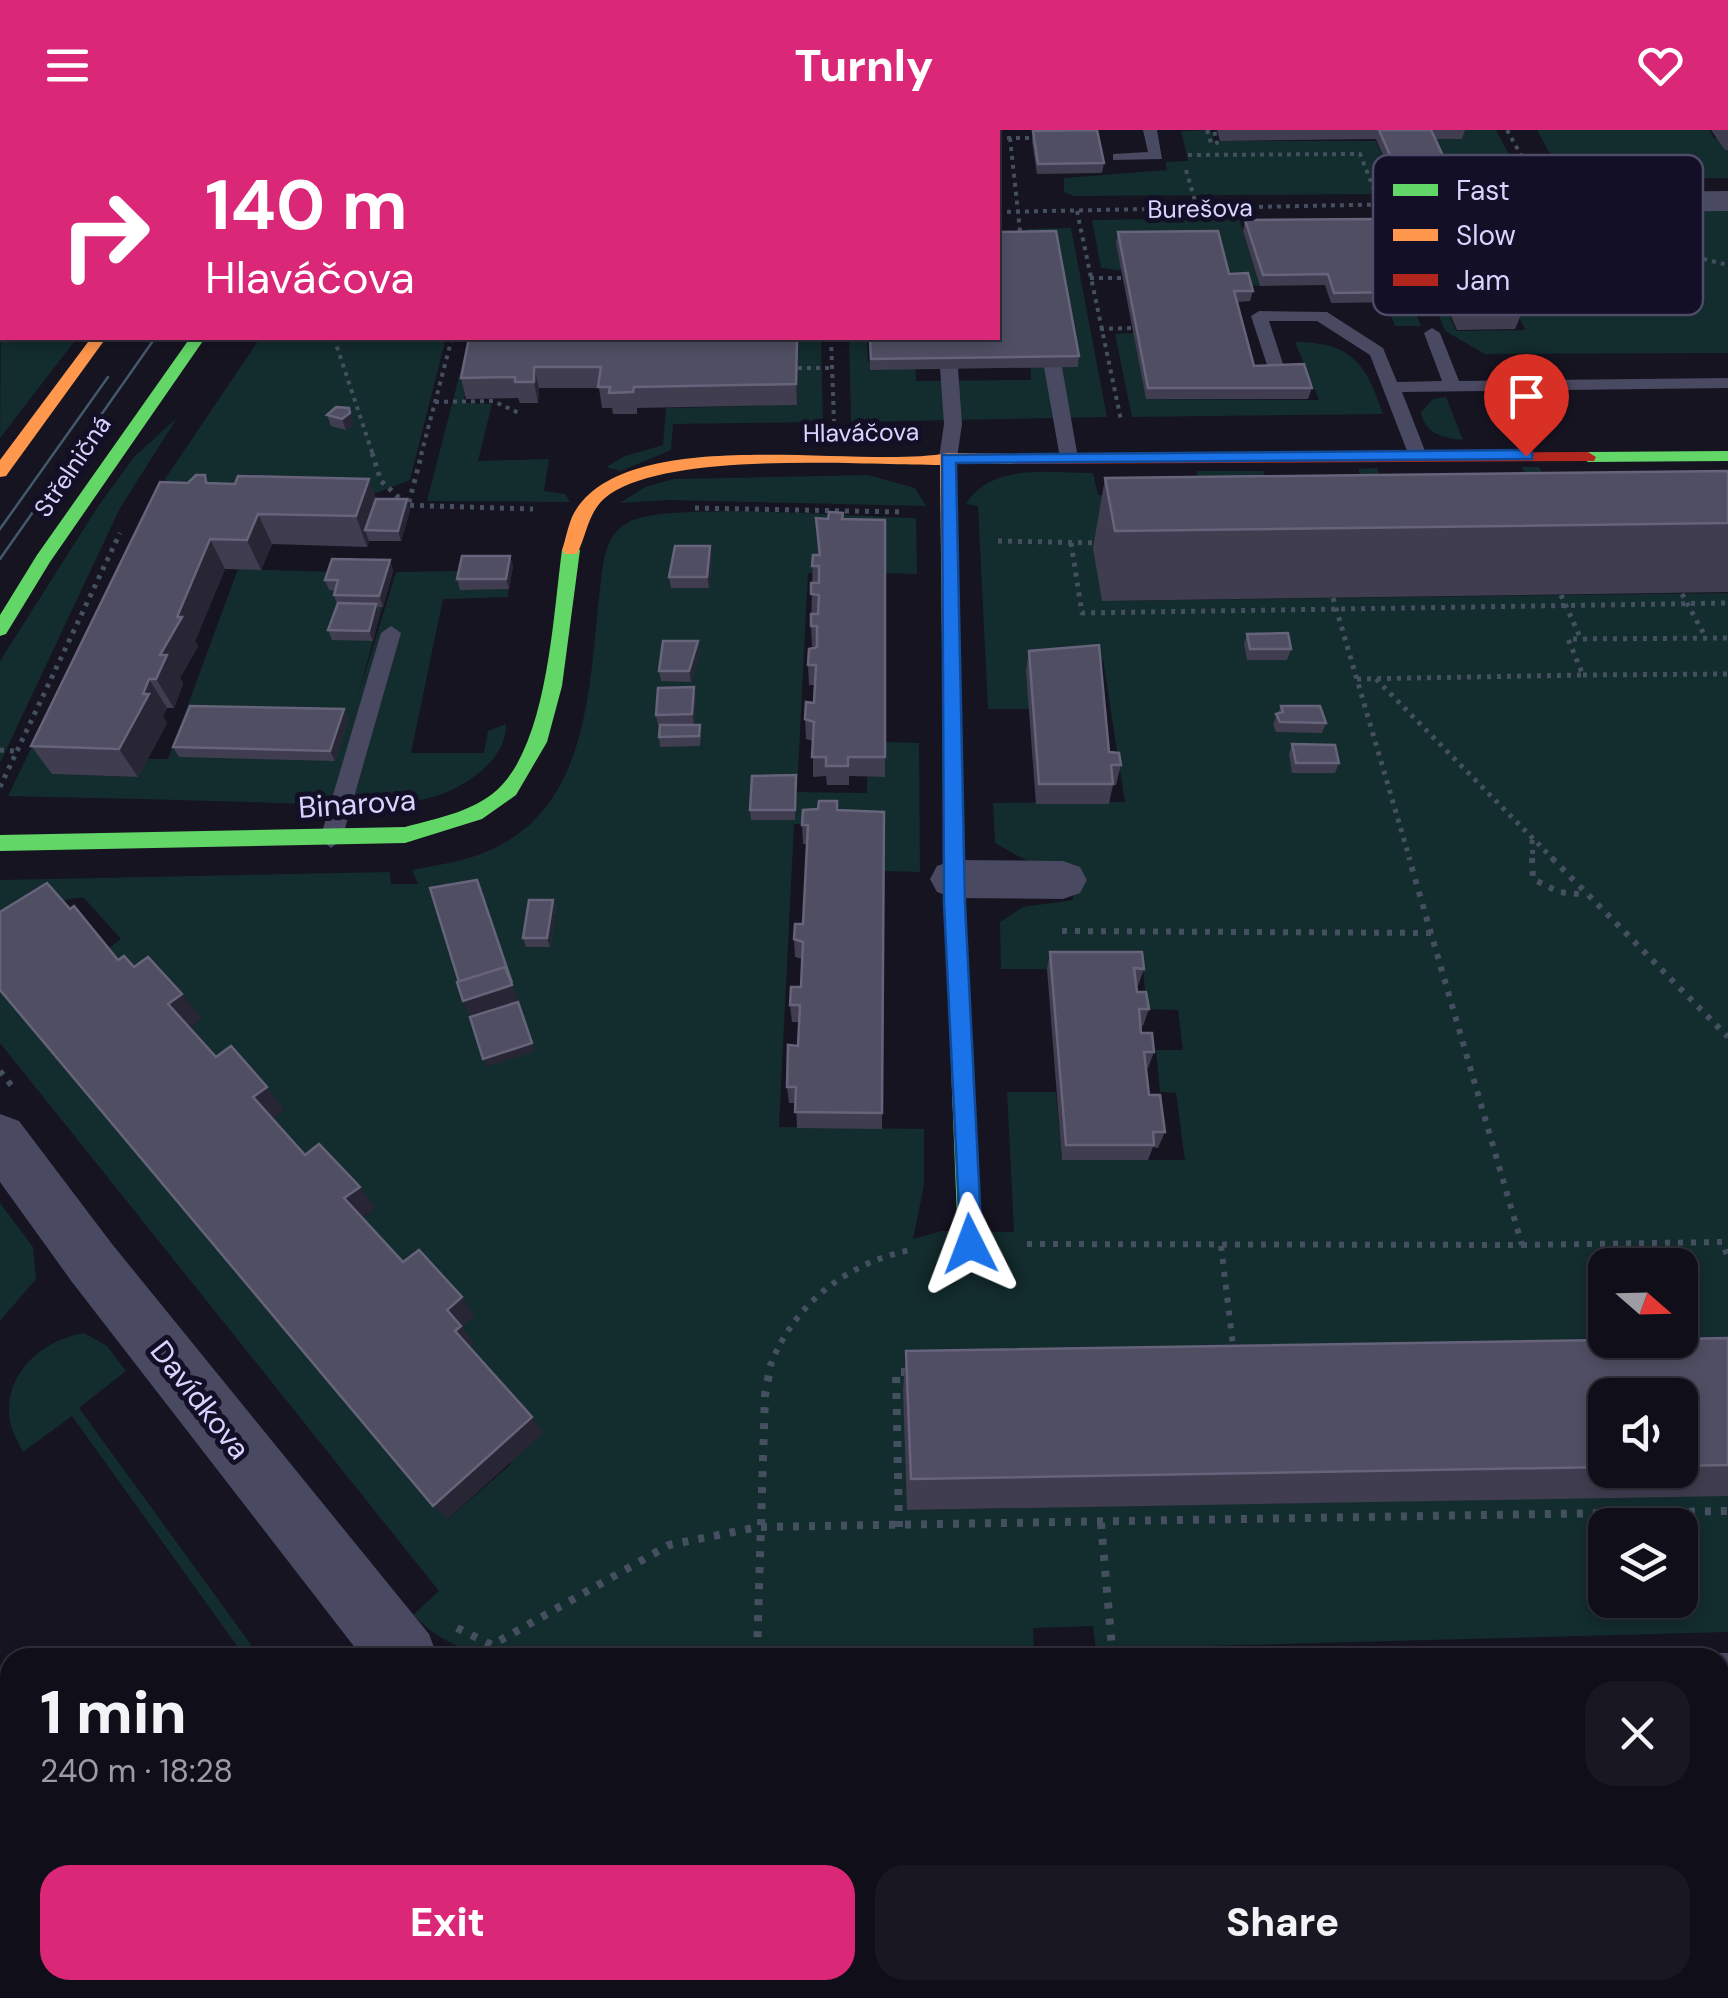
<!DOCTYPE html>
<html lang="en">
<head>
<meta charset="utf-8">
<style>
	body { margin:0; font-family:"DM Sans",sans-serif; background:#191822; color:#f1f3f6; height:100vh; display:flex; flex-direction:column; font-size:38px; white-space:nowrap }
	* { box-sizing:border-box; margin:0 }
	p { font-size:32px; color:#9c9ca2 }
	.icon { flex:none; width:55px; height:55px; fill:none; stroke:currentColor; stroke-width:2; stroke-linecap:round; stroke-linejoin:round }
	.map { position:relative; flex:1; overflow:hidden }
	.details { position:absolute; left:0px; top:1518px; width:1730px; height:352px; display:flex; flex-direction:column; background:#100f19; border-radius:30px 30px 0 0; box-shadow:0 5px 15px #0003,0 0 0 2px #302f38 }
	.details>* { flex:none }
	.hud { position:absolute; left:0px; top:0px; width:1000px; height:210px; box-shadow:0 5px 15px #0003,0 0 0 2px #302f38; background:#db2777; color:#fff; overflow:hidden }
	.needle { width:65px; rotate:110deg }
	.fabs { position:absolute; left:1588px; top:1118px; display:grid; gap:20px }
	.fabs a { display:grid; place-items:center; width:110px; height:110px; border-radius:20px; background:#100f19; box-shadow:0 5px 15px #0003,0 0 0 2px #302f38; font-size:50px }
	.pin { position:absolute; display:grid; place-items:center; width:85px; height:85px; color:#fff; margin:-102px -42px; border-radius:50% 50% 50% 0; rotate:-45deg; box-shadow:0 0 10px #0007 }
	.pin .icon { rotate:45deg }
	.me { position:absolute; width:110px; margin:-55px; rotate:357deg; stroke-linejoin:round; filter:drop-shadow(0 0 8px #0008) }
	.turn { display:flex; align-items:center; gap:35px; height:210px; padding:0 40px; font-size:45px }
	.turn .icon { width:130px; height:130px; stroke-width:2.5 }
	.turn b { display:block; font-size:70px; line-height:85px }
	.round { display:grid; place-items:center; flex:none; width:105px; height:105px; border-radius:30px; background:#191822 }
	.headline { display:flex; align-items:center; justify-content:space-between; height:170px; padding:0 40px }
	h1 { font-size:60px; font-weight:800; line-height:75px }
	.button { display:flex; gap:20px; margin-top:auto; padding:20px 40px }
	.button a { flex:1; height:115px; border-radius:30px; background:#db2777; color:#fff; font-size:40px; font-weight:800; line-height:115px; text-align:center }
	.button a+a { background:#191822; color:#f1f3f6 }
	header { display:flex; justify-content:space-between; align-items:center; height:130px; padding:0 40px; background:#db2777; color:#fff; font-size:45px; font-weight:800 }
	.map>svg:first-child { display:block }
	.green { fill:#132c2d; fill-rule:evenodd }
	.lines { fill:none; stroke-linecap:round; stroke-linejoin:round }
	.path-far3 { stroke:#44505f; stroke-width:4; stroke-dasharray:4 5; stroke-linecap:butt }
	.path-far2 { stroke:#44505f; stroke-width:5; stroke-dasharray:4 6; stroke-linecap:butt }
	.path-far1 { stroke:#44505f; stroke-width:6; stroke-dasharray:5 8; stroke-linecap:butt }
	.path { stroke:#44505f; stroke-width:8; stroke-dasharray:6 10; stroke-linecap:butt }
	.lane { fill:#4a4962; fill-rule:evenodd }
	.street { fill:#4a4962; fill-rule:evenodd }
	.fast { fill:#63d668; fill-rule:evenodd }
	.slow { fill:#ff974d; fill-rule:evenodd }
	.jam { fill:#b3261e; fill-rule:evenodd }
	.tram { stroke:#43596b; stroke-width:2.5 }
	.wall { fill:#403d50; fill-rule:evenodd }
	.shaded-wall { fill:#282635 }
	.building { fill:#504e63; stroke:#66637b; stroke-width:2.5 }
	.route { fill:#1a73e8; stroke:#114b97; stroke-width:2.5 }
	.labels { text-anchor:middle; stroke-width:10; stroke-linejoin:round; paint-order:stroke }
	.far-street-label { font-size:25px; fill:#d9d4ff; stroke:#130f26 }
	.street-label { font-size:30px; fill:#d9d4ff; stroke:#130f26 }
	.key { fill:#130f26; stroke:#4e4a67; stroke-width:2.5 }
	.key-label { font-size:28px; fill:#d9d4ff }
</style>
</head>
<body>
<header><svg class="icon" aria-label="menu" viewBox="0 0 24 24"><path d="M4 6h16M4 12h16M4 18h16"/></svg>Turnly<svg class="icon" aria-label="heart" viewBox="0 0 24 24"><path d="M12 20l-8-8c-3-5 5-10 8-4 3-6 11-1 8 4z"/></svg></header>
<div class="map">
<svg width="1728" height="1868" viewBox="0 0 1728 1868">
	<rect width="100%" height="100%" fill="#161421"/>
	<g class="green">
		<path d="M1211,0L1215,15L1220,11H1376L1399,64L1074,66L1064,62V48L1167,40L1165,32L1188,31L1181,1Z"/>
		<path d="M1458,0H1496L1530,64L1453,66L1427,9H1461Z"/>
		<path d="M1537,0H1709L1714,8H1723L1728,20V48L1564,49Z"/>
		<path d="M2,79V208H77L0,308Z"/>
		<path d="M1728,79V223L1485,224L1445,201L1427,156H1437L1456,201L1525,200L1476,90L1512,81Z"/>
		<path d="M1239,88L1260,156L1101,138L1092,90Z"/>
		<path d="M1368,93L1381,95L1421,196H1395L1386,173L1400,172Z"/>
		<path d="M1071,98L1107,287L851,292L849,208H867L868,232L915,231L916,251L1031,250L1027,99Z"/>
		<path d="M1134,203L1146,269L1319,270L1295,212C1352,212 1367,235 1383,284L1132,287L1115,204Z"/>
		<path d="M260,208H446L410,350L371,365L167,358L165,349Z"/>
		<path d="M469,208H497L475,226L463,273L492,274L478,331L549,329L544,361L565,364L570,372L427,371Z"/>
		<path d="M798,208H821L823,292L673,294L671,320L621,341L606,337L625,326L663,315L666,278L797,275Z"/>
		<path d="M1446,267L1463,310C1444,308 1424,304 1421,282L1433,269Z"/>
		<path d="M177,288L120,378L0,633V531L97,378L134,327Z"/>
		<path d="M1522,337H1539L1552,362L1103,471L1728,463V1245L1589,1248L908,1380L1728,1365V1502L1096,1519L1093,1496L1033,1498L1034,1519L557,1528C496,1527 459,1530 413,1485L439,1461L0,913V855L449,1388L511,1334L460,1198L474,1185L418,1151L360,1089L375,1078L322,1047L271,990L285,980L235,951L155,862L106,820L121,809L84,768C53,765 18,800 0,823V750L390,742L391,754H418L412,740C432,736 453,733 472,727C594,688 588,554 601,450C604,427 606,404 629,392C666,371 862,387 916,388L917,444L885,443L817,409L821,443H808L797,662L867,663V647L885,646V612L919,613L920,742L883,741L819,694H794L779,997L924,999V1055L913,1109L942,1101L1014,1102L1007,962H1056L1062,1030H1185L1176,963L1160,962L1156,920H1183L1178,880L1147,879L1143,840L1001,839L1000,792L1023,777L1073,770L1070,735L1027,731L995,713L993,673L1125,672L1103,530H1038L1029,579H988L978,376L966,374C992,332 1050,343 1093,343L1098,365L1200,363L1197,341H1263L1271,367L1367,364L1358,339L1377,338L1385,361L1531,359ZM1605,1135H1680V1210H1605ZM1605,1395H1680V1470H1605Z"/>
		<path d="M868,345L915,358L926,376L668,370L620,373L645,357L674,349Z"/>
		<path d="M149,374L203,375L53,644L138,647L145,629H168L238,439L333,442L330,460L343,461L338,476L383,477L380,484L342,483L332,509L373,511L358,566L396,442L462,441L509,459L508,467L443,469L411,623H484L488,601L506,594C507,630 467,656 436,666C388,681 326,674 276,673C187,670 97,668 8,666Z"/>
		<path d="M0,1073L33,1117L36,1149L0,1191Z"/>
		<path d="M84,1203L107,1216L126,1241L79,1278L260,1527H245L72,1286L23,1322C19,1313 12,1302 10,1292C2,1244 42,1210 84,1203Z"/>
		<path d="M0,1562L10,1578V1756L0,1757Z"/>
		<path d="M620,1860H1352L1353,1868H620Z"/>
	</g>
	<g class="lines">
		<g class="path-far3">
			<path d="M96,0L118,2"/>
			<path d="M1207,0L1211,13H1217L1214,0"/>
			<path d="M1507,0L1526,34"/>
			<path d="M998,8H1036"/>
			<path d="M1010,8L1020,101"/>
			<path d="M1188,25L1360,24L1421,177"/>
			<path d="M1186,40L1197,78"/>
			<path d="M1077,81L1121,290"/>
			<path d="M998,82L1403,74"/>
			<path d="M1642,114L1728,135"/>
			<path d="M1090,148H1123"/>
			<path d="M1100,199L1133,198"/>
			<path d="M334,208L373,325"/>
			<path d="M831,208L834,291"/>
			<path d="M798,238H832"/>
			<path d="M435,272L493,271L519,283"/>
			<path d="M421,325L452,208"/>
		</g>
		<g class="path-far2">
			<path d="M372,323L381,351L408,376L422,323"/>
			<path d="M400,375L533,379"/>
			<path d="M695,378L903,382"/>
			<path d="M998,411L1100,413"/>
			<path d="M1071,413L1082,483L1728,473"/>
			<path d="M1682,464L1706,508"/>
			<path d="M1561,465L1581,509"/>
			<path d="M1333,468L1410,730"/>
			<path d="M1583,545L1728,544"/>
			<path d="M1357,549L1583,545L1568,509L1728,508"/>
			<path d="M1376,549L1554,730"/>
			<path d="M0,620L15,621"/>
			<path d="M0,657L120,403"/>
			<path d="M1532,710L1533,730"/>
		</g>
		<g class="path-far1">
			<path d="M1532,728L1533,749L1559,762L1587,765"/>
			<path d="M1552,728L1728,907"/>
			<path d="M1062,801L1431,803"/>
			<path d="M0,941L15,960"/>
			<path d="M1027,1114L1522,1115L1409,728"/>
			<path d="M1522,1115L1722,1112L1728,1128"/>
			<path d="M1221,1116L1234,1224"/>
			<path d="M770,1236C795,1172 848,1132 915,1119"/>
		</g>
		<g class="path">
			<path d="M1101,1393L1112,1518"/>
			<path d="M899,1397L896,1242H911"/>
			<path d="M457,1498L492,1515L669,1415L758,1397L1728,1381"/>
			<path d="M757,1523L765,1265L771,1234"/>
			<path d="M1720,1671H1728"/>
			<path d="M1720,1815H1728"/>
			<path d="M755,1860V1868"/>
			<path d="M1274,1860V1868"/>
			<path d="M1718,1860L1720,1868"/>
			<path d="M1461,1868L1462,1860"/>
		</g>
		<g class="lane">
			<path d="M1143,0H1157L1162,29L1113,30V24L1148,22Z"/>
			<path d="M1259,181L1327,182L1383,218L1397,252L1442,251L1424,203L1432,198L1440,203L1459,251L1728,248V258L1402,262L1427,326L1418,332L1409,326L1370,225L1317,191H1269L1285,240L1270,244L1251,186Z"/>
			<path d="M1053,232L1062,237L1078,328L1069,334L1060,328L1044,237Z"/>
			<path d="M949,233L958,238L962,294L957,328L948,334L939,328L944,294L940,238Z"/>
			<path d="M391,496L401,503L342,709L331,718L320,709L381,503Z"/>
		</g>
		<g class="street">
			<path d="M1728,61V81L1457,84L1441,74L1457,64Z"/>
			<path d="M954,730L1063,731L1080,737L1087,750L1080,763L1063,769L954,768L937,762L930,749L937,736Z"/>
			<path d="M0,984L19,991L112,1114L429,1504L438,1528H363L72,1152L0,1052Z"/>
			<path d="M1720,1523H1728V1591H1720V1528H1710Z"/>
			<path d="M530,1860H604L603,1868H529Z"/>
		</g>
		<g class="fast">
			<path d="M190,208H205L50,432L6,504L0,506V485L37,425Z"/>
			<path d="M1728,321V331L1588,332L1580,327L1588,322Z"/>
			<path d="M571,414L580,420L562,556L547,612L516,665L482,689L405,713L0,721V705L405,697C438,688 478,681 502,655C548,605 553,486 562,420Z"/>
			<path d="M955,771L965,779L982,1114L979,1122L970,1125L961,1122L958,1114L945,779Z"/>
		</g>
		<g class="slow">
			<path d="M91,208H106L6,346L0,347V330Z"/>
			<path d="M948,323L1013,324L1021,329L1013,334H956L965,779L955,787L945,779L940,335C858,335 675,321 610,364C588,379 588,402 577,424H565L562,420C566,409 568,394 574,383C627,291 858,340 948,323Z"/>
		</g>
		<path class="jam" d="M1588,322L1596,327L1594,331L1013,334L1005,329L1013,324Z"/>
		<g class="tram">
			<path d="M0,399L108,247"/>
			<path d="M0,429L155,208"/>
		</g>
	</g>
	<g class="wall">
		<rect x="689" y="0" width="133" height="2"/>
		<path d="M1217,0H1465L1462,9H1435L1484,114L1524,178L1515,199L1457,200L1376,9L1220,11Z"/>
		<path d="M1711,0H1728V20H1725Z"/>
		<path d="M1033,1L1104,33L1102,43L1037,44L1032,11Z"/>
		<path d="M1245,90L1404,162L1400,172L1331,173L1325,155L1260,156L1243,101Z"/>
		<path d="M1118,102L1229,144L1253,161L1250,171L1237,172L1254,236L1312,258L1308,269H1146L1116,113Z"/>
		<path d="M469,208H798L797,275L637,278V284H613L612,278H602L599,258H539L538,273H520L518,268L466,269L461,248Z"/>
		<path d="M869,208L1079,226L1078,237L870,240Z"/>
		<path d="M336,277L354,294L346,300L331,296L327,285Z"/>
		<path d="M1728,341V462L1102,471L1093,418L1105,348Z"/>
		<path d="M205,345L209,354L376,369H407L410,380L401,411H369L367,417L272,414L261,440L225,439L195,511L198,516L180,548L183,554L174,578H167L163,587L167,593L138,647L52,644L31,616L188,353Z"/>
		<path d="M816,388L885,390V647L849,646V655H827L826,646L813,647V611L806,609L805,589L814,573L815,555H809L808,535L817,517L812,516L811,496L813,425H818Z"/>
		<path d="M710,416L712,427L709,458H671L669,447Z"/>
		<path d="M510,426L513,436L509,459L460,460L457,449Z"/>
		<path d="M390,430L393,441L383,477H378L380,484L373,511L332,510L328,500L337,474L334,465L335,461L329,460L325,450Z"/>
		<path d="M1247,504L1291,519L1287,530H1247L1244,514Z"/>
		<path d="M700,521L691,552L661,551L659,541Z"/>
		<path d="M1029,521L1121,635L1116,655H1113L1109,674H1036L1026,541Z"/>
		<path d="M694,557L696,567L694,594L658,595L656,585Z"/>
		<path d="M1281,576L1326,593L1322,603L1276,602L1273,594Z"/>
		<path d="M344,579L348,590L335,631L179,627L173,617Z"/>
		<path d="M701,605L700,616L660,617L659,607Z"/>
		<path d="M1292,614L1339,633L1335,643H1292L1289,624Z"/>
		<path d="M796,655L795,690H751L750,680Z"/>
		<path d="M837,680L884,682L882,999L797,998L796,973H789L787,957L798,916L799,892H792L790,875L801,857L802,829L795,827L794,809L803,794L807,714H803L802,695Z"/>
		<path d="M553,770L556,780L550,817H526L523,808Z"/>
		<path d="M1050,822L1144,839L1138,856H1137V862L1149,879L1143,896H1141V903L1154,922L1148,938H1146L1149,965L1165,1002L1158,1018L1153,1017L1148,1030H1062L1047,839Z"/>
		<path d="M1728,1208V1366L907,1380L903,1260L906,1221ZM1605,1265H1680V1340H1605Z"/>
	</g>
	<g class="shaded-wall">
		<path d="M5,0H84L81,2H2V78L0,81V4Z"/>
		<path d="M797,208H798L797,275L796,254Z"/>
		<path d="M534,237L539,258L538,273L534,252Z"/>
		<path d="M349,278L354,294L346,300L342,289Z"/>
		<path d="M369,349L380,379L365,400L369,411L367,417L356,386Z"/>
		<path d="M407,369L410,380L401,411L398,401Z"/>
		<path d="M258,384L272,414L261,440L247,410Z"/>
		<path d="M210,409L225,439L195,511L198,516L180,548L183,554L174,578L156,549L160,525Z"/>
		<path d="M710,416L712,427L709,458L707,447Z"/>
		<path d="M510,426L513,436L509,459L506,449Z"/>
		<path d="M390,430L393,441L383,477L379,466Z"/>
		<path d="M376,474L380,484L373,511L369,501Z"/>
		<path d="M698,511L700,521L691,552L689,541Z"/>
		<path d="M149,549L167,578L163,587L167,593L138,647L119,619Z"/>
		<path d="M694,557L696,567L694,594L692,584Z"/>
		<path d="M344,579L348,590L335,631L330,621Z"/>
		<path d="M477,750L535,921L487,937L483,929L474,896L463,871Z"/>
		<path d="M553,770L556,780L550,817L547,808Z"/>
		<path d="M182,864L202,889L188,899L168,874Z"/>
		<path d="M267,957L285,980L271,990L253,967Z"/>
		<path d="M360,1057L375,1078L360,1089L344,1068Z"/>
		<path d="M462,1167L475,1186L462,1197L474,1213L468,1218L455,1201L447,1180Z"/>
		<path d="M532,1287L543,1303L448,1389L433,1376Z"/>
	</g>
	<g class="building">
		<path d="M391,0H526V2H389Z"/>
		<path d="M1097,0L1104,33L1038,34L1033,1Z"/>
		<path d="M1379,0H1431L1484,114H1437L1433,124Z"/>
		<path d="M1374,89L1404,162L1334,163L1328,144L1263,145L1245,90Z"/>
		<path d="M1056,101L1079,226L871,229L870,208H998V102Z"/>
		<path d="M1218,101L1229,144L1248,143L1253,161H1234L1254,236L1304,234L1312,258H1148L1118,102Z"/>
		<path d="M469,208H797L796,254L634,257L633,262L609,263L610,257H598L601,237H534V252H515V247L461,248Z"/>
		<path d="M336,277L349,278L350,283L342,289L327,285Z"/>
		<path d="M1728,341V393L1115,401L1105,348Z"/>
		<path d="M196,345H205L206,353L235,354L238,346L369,349L356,386L258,384L247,410L210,409L177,487H182L160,525H167L156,549H149L143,564H149L119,619L31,616L160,352L188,353Z"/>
		<path d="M376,369H407L398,401L365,400Z"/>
		<path d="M829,382L843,383L842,389L885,390V627H848V636H826V627H812L814,592L805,589L806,572L814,573L816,535H808L809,519L817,517V496H811V484H818L819,465L811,464V453H819V436H812L813,425H820L816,388L828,389Z"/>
		<path d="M675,416H710L707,447H669Z"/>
		<path d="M462,426H510L506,449H457Z"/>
		<path d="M332,429L390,430L379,466L334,465L338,450H325Z"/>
		<path d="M338,473L376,474L369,501L328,500Z"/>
		<path d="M1288,503L1291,519H1250L1247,504Z"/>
		<path d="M663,511H698L689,541H659Z"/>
		<path d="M1099,515L1109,622L1119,623L1121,635H1111L1113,654H1039L1029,521Z"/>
		<path d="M694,557L692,584L656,585L658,558Z"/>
		<path d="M190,576L344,579L330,621L173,617Z"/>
		<path d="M1281,576H1320L1326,593L1280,592L1276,584L1283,582Z"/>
		<path d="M660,595H700L699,606L659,607Z"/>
		<path d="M1292,614L1335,615L1339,633H1296Z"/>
		<path d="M796,645L795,680H750L752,646Z"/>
		<path d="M819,671H837V680L884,682L882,983L795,982L796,957H787L788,915L798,916L800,875H790L791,857H801L803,812L794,809L795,794H803L808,695H802L803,680L818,679Z"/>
		<path d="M477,750L512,853L505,837L459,852L430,758Z"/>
		<path d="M47,753L70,779L74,776L118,830L124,826L134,837L148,827L182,864L168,874L216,927L231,916L267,957L253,967L305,1025L319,1014L360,1057L344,1068L403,1132L419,1120L462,1167L447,1180L461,1196L455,1201L532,1287L433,1376L0,860V782Z"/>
		<path d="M529,770H553L547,808H523Z"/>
		<path d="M1050,822H1142L1144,839L1134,838L1137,862H1146L1149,879H1139L1141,903H1152L1154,922H1144L1149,965H1160L1165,1002H1153L1154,1015H1066Z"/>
		<path d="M505,837L512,855L463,871L457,852Z"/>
		<path d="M518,872L532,913L483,929L470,887Z"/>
		<path d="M1728,1208V1335L1680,1336V1265H1605V1337L911,1349L906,1221L1605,1210H1680V1209Z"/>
	</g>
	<path class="route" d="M1526,320L1532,322V329L956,333L965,774L982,1114L978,1122H961L944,774L942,325Z"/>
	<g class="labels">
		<g class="far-street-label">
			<text transform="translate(1200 78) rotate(-1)" y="9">Burešova</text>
			<text transform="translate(861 302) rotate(-1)" y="9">Hlaváčova</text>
			<text transform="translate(72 336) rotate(-56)" y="9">Střelničná</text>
		</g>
		<g class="street-label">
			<text transform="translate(357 674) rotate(-4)" y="10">Binarova</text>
			<text transform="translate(200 1270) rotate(52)" y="10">Davídkova</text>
		</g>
	</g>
	<rect x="1373" y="25" width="330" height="160" rx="15" class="key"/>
	<rect x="1393" y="54" width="45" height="12" fill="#63d668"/>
	<rect x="1393" y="99" width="45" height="12" fill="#ff974d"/>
	<rect x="1393" y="144" width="45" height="12" fill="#b3261e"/>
	<g class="key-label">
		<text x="1456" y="70">Fast</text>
		<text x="1456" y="115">Slow</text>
		<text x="1456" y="160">Jam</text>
	</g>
</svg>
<div class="fabs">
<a><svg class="needle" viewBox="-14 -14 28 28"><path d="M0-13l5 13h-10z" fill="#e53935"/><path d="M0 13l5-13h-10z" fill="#9c9ca2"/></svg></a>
<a><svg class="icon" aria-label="sound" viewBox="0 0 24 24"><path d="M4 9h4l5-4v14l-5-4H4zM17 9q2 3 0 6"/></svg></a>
<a><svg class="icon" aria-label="layers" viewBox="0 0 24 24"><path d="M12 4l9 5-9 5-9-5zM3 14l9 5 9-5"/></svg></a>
</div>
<div class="pin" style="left:1526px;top:326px;background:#d93025"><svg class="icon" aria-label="arrive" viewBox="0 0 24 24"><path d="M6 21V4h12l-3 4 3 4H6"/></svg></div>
<svg class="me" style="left:970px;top:1114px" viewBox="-20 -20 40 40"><path d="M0-17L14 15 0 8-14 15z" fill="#1a73e8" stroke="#fff" stroke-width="4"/></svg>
<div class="hud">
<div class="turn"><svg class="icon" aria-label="right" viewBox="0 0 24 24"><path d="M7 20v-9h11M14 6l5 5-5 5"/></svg><div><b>140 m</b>Hlaváčova</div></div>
</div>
<section class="details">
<div class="headline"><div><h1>1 min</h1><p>240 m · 18:28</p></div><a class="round"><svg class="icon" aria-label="close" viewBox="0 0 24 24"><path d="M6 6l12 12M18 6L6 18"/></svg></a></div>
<div class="button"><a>Exit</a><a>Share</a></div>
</section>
</div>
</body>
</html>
